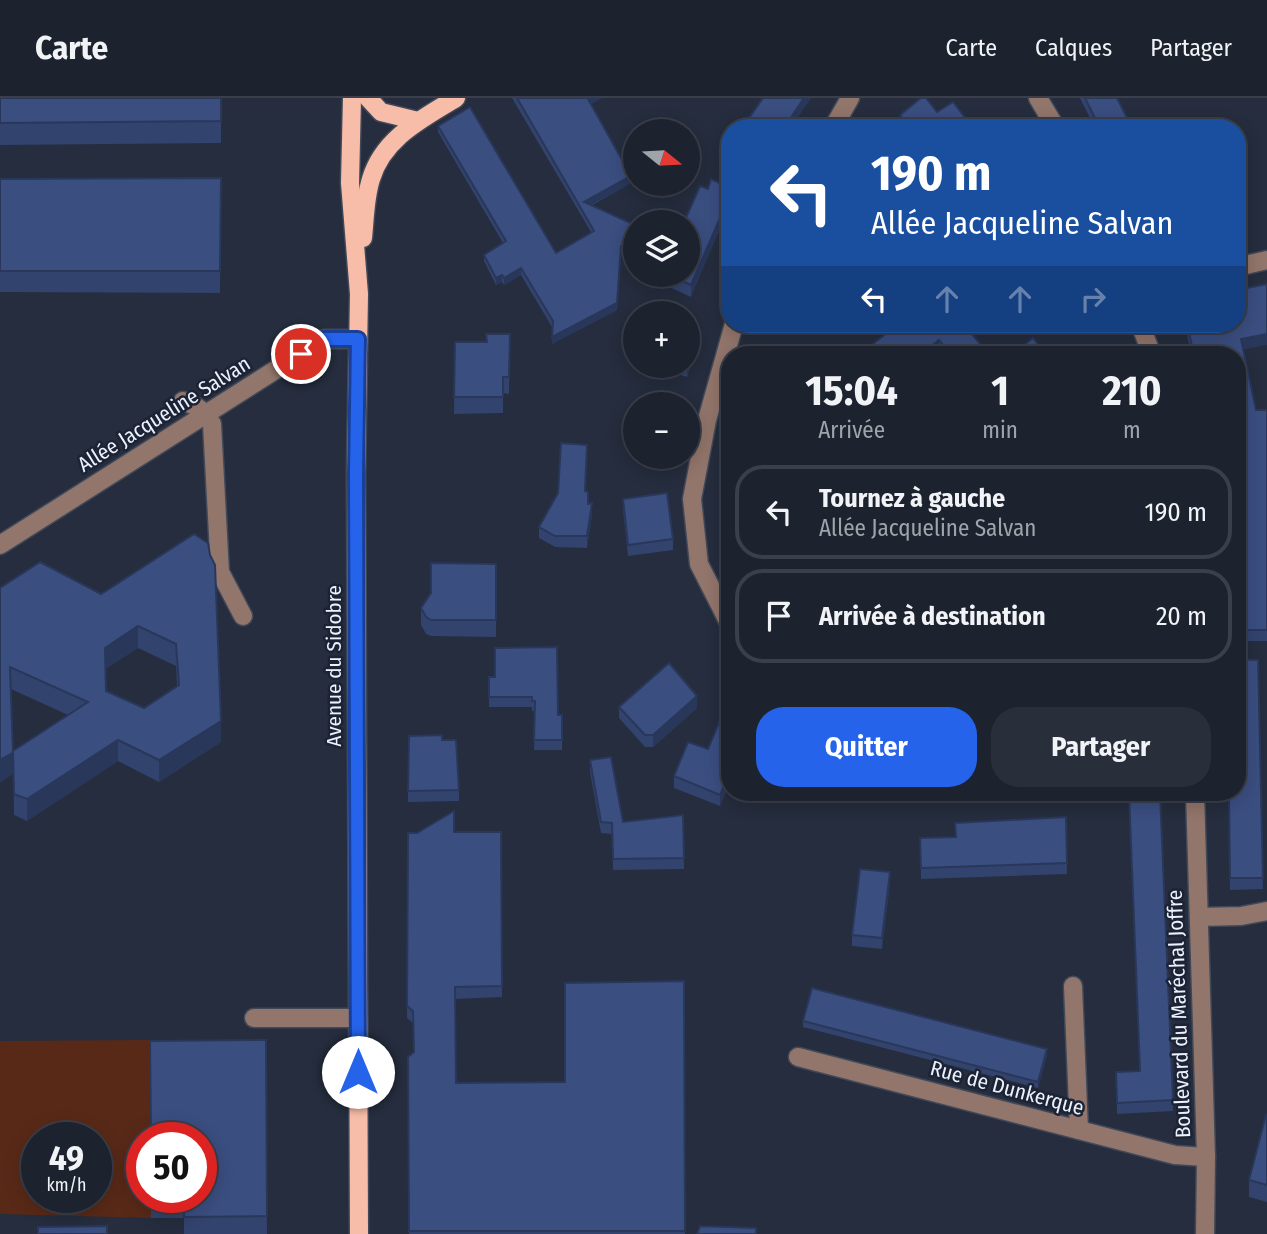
<!DOCTYPE html>
<html lang="fr">
<head>
<meta charset="utf-8">
<style>
	body { margin:0; font-family:"Fira Sans Condensed",sans-serif; background:#292f3a; color:#f1f3f6; height:100vh; display:flex; flex-direction:column; font-size:26px; white-space:nowrap }
	* { box-sizing:border-box; margin:0 }
	p { font-size:23px; color:#a0a4aa }
	.icon { flex:none; width:38px; height:38px; fill:none; stroke:currentColor; stroke-width:2; stroke-linecap:round; stroke-linejoin:round }
	.map { position:relative; flex:1; overflow:hidden }
	.drawer { position:absolute; left:721px; top:248px; width:525px; height:455px; display:flex; flex-direction:column; background:#1c222e; border-radius:28px; box-shadow:0 4px 18px #0003,0 0 0 2px #3a3f4a }
	.drawer>* { flex:none }
	.guide { position:absolute; left:721px; top:21px; width:525px; height:214px; border-radius:28px; box-shadow:0 4px 18px #0003,0 0 0 2px #3a3f4a; background:#1a4fa0; color:#fff; overflow:hidden }
	.needle { width:46px; rotate:108deg }
	.tools { position:absolute; left:623px; top:21px; display:grid; gap:14px }
	.tools a { display:grid; place-items:center; width:77px; height:77px; border-radius:50%; background:#1c222e; box-shadow:0 4px 18px #0003,0 0 0 2px #3a3f4a; font-size:35px }
	.speed { position:absolute; left:21px; top:1024px; display:flex; gap:14px; font-size:35px; font-weight:700; text-align:center }
	.speed>* { display:grid; place-content:center; width:91px; height:91px; border-radius:50%; background:#1c222e; box-shadow:0 4px 18px #0003,0 0 0 2px #3a3f4a; line-height:1 }
	.speed small { font-size:18px; font-weight:400 }
	.speed .limit { border:10px solid #d22; background:#fff; color:#111 }
	.pin { position:absolute; display:grid; place-items:center; width:60px; height:60px; color:#fff; margin:-30px; border:4px solid #fff; border-radius:50%; box-shadow:0 2px 7px #0007 }
	.me { position:absolute; width:77px; margin:-38px; rotate:0deg; stroke-linejoin:round; filter:drop-shadow(0 0 5px #0008) }
	.turn { display:flex; align-items:center; gap:24px; height:147px; padding:0 35px; font-size:32px }
	.turn .icon { width:91px; height:91px; stroke-width:2.5 }
	.turn b { display:block; font-size:49px; line-height:60px }
	.lanes { display:flex; align-items:center; height:66px; padding:0 35px; background:#0003; justify-content:center; gap:35px; direction:ltr }
	.lanes .off { opacity:.35 }
	.eta { display:flex; justify-content:space-evenly; align-items:center; height:119px; text-align:center }
	.eta b { font-size:42px; font-weight:700; line-height:49px }
	.cta { display:flex; gap:14px; margin-top:auto; padding:14px 35px }
	.cta a { flex:1; height:80px; border-radius:28px; background:#2563eb; color:#fff; font-size:28px; font-weight:700; line-height:80px; text-align:center }
	.cta a+a { background:#292f3a; color:#f1f3f6 }
	ul { padding:0; list-style:none }
	li { display:flex; align-items:center; gap:21px; height:94px; margin:0 14px 10px; padding:0 21px; border:4px solid #3a3f4a; border-radius:28px }
	li div { flex:1 }
	li b { display:block; font-size:26px }
	li em { font-style:normal }
	header { display:flex; align-items:center; gap:42px; box-sizing:border-box; height:98px; padding:0 35px; background:#1c222e; border-bottom:2px solid #3a3f4a }
	header strong { font-size:33px }
	nav { display:flex; gap:38px; margin-inline-start:auto; font-size:24px }
	.map>svg:first-child { display:block }
	.green { fill:#592917; fill-rule:evenodd }
	.lines { fill:none; stroke-linecap:round; stroke-linejoin:round }
	.minor-casing { stroke:#414959; stroke-width:21 }
	.major-casing { stroke:#414959; stroke-width:21 }
	.minor { stroke:#92756b; stroke-width:18 }
	.major { stroke:#f7bda8; stroke-width:18 }
	.wall { fill:#32436e; fill-rule:evenodd }
	.shaded-wall { fill:#29375a }
	.building { fill:#3a4e80; stroke:#29375a; stroke-width:2; fill-rule:evenodd }
	.route-casing { stroke:#184099; stroke-width:18 }
	.route { stroke:#2563eb; stroke-width:12 }
	.labels { text-anchor:middle; stroke-width:5; stroke-linejoin:round; paint-order:stroke }
	.street-label { font-size:21px; fill:#ecf2fd; stroke:#1c2334 }
</style>
</head>
<body>
<header>
<strong>Carte</strong>
<nav><a>Carte</a><a>Calques</a><a>Partager</a></nav>
</header>
<div class="map">
<svg width="1267" height="1136" viewBox="0 0 1267 1136">
	<rect width="100%" height="100%" fill="#252d3e"/>
	<path class="green" d="M150,942L151,1039L142,1040V1099H151V1120L0,1116V943ZM37,1040H96V1099H37Z"/>
	<g class="lines">
		<defs>
			<g id="minor">
				<path d="M1038,0L1056,30"/>
				<path d="M833,30L850,0"/>
				<path d="M1237,169L1267,162"/>
				<path d="M1140,226L1152,257"/>
				<path d="M183,303C197,308 205,313 212,326L220,474L243,518"/>
				<path d="M0,447L324,241H358"/>
				<path d="M730,527L699,466L692,401L707,322L734,226"/>
				<path d="M1195,695L1206,1059L1205,1136"/>
				<path d="M1199,819L1241,818L1267,813"/>
				<path d="M1073,888L1079,1032"/>
				<path d="M254,920H358"/>
				<path d="M798,959L1175,1057L1206,1059"/>
			</g>
			<g id="major">
				<path d="M352,0L350,85L359,196L356,375L359,1136"/>
				<path d="M368,0L381,14L418,23"/>
				<path d="M363,140C365,121 365,100 371,81C383,40 422,21 456,0"/>
			</g>
		</defs>
		<use href="#minor" class="minor-casing"/>
		<use href="#major" class="major-casing"/>
		<use href="#minor" class="minor"/>
		<use href="#major" class="major"/>
	</g>
	<g class="wall">
		<path d="M0,0H221V45L0,47Z"/>
		<path d="M512,0H602L591,6L631,85L591,108L635,134L630,153L621,155L617,212L552,246V229L521,177L504,187L502,184L496,187L484,163V157L503,145L438,34V28L556,155L591,134Z"/>
		<path d="M1080,0H1117L1132,30H1095Z"/>
		<path d="M937,14L973,30H900V17Z"/>
		<path d="M221,80L220,195L0,194V81Z"/>
		<path d="M708,91L691,199L663,186V177H688Z"/>
		<path d="M898,226L989,257H859Z"/>
		<path d="M1185,226H1237L1256,312H1267V543H1239L1237,424V257H1191Z"/>
		<path d="M486,236H510L509,296L503,295V315L454,316L455,244H486Z"/>
		<path d="M699,240L687,279L654,268H688Z"/>
		<path d="M585,394L592,417L587,450L555,449L539,440V429Z"/>
		<path d="M623,401L673,441V452L628,458L623,412Z"/>
		<path d="M194,436L221,644L159,684L118,663L27,723L14,717L13,653L68,617L11,591L13,676L0,684V490L101,496ZM138,550L176,568L177,588L144,610L106,593L105,571Z"/>
		<path d="M496,466V539L431,538L426,536L421,527V510Z"/>
		<path d="M495,550L558,617H562V652H534L535,613H532V609H489V579H495Z"/>
		<path d="M1258,562L1263,791L1230,792L1229,695Z"/>
		<path d="M619,609L697,610L653,649H645L619,620Z"/>
		<path d="M730,610V684L720,708L674,690V678L708,651Z"/>
		<path d="M442,642L459,692V703L408,704V693Z"/>
		<path d="M590,662L623,724L683,717L684,771L613,772L612,736L601,735L590,674Z"/>
		<path d="M1066,719L1067,776L921,781L920,740L956,739Z"/>
		<path d="M454,734H501L502,899L455,901L456,985L565,984L684,883L685,1136H409L408,959L413,954V925L407,920L408,735Z"/>
		<path d="M890,785L882,851L852,848V837Z"/>
		<path d="M803,923L1047,957L1038,990L803,929Z"/>
		<path d="M266,942L267,1136H184V1120H151V1099H201Z"/>
		<path d="M1140,973L1173,1002V1013L1117,1016L1116,974Z"/>
		<path d="M1267,1018V1104L1249,1099V1082Z"/>
	</g>
	<g class="shaded-wall">
		<path d="M590,0H602L588,8V1Z"/>
		<path d="M804,0H811L791,30H784Z"/>
		<path d="M631,78V85L584,111V104Z"/>
		<path d="M730,97V108L691,199V187Z"/>
		<path d="M635,127V134L630,153V147Z"/>
		<path d="M621,155L617,212L552,246V239Z"/>
		<path d="M521,170V177L504,187V180Z"/>
		<path d="M502,177V184L496,187V180Z"/>
		<path d="M699,229V240L687,279V268Z"/>
		<path d="M1267,236V247L1241,252V241Z"/>
		<path d="M939,242V257H920Z"/>
		<path d="M592,405V417L587,450V438Z"/>
		<path d="M138,528V550L105,571V550Z"/>
		<path d="M697,598V610L653,649V637Z"/>
		<path d="M221,623V644L159,684V662Z"/>
		<path d="M118,642V663L27,723V701Z"/>
		<path d="M13,655V676L0,684V662Z"/>
		<path d="M730,673V684L720,708V697Z"/>
		<path d="M890,774V785L882,851V840Z"/>
		<path d="M1047,951V957L1038,990V984Z"/>
	</g>
	<g class="building">
		<path d="M0,0H221V23L0,25Z"/>
		<path d="M517,0H590L588,1L631,78L584,104L635,127L630,147L621,148L617,205L552,239L553,223L521,170L504,180L502,177L496,180L484,157L506,143L438,28L470,9L556,155L594,133Z"/>
		<path d="M763,0H804L784,30H742Z"/>
		<path d="M921,0H926L937,14L953,4L973,30H910L900,17Z"/>
		<path d="M1085,0H1117L1132,30H1100Z"/>
		<path d="M221,80L220,173H0V81Z"/>
		<path d="M711,81L730,90V97L691,187L668,177H688V124H684L700,88L708,91Z"/>
		<path d="M1267,186V236L1241,241L1256,312H1267V532H1239L1237,414V257H1194L1187,226H1237V192Z"/>
		<path d="M688,225L699,229L688,265Z"/>
		<path d="M898,226H964L989,257H951L939,242L920,257H859Z"/>
		<path d="M486,236H510L509,279H503V299H454L455,244H487Z"/>
		<path d="M1033,240L1047,257H1012Z"/>
		<path d="M642,299L678,306H641Z"/>
		<path d="M561,345L587,347L585,393L588,394V406L592,405L587,438H555L539,429L558,395Z"/>
		<path d="M667,395L673,441L628,447L623,401Z"/>
		<path d="M194,436L208,445L210,457L215,467L221,623L159,662L118,642L27,701L14,696L13,653L88,604L10,569L13,655L0,662V490L40,464L101,496ZM138,528L176,546L179,587L144,610L106,593L105,550Z"/>
		<path d="M431,465L496,466V522H431L426,519L421,510L431,495Z"/>
		<path d="M557,549L558,617H562V642H534L535,603H532V599H489V579H495V550Z"/>
		<path d="M1237,561L1258,562L1263,780H1230L1229,695H1237Z"/>
		<path d="M669,565L697,598L653,637H645L619,609Z"/>
		<path d="M726,608L730,610V673L720,697L674,678L688,644L708,651Z"/>
		<path d="M442,637V642H456L459,692L408,693L409,638Z"/>
		<path d="M611,659L623,724L683,717L684,760L613,761L612,725L601,724L590,662Z"/>
		<path d="M1129,695H1160L1173,1002L1117,1005L1116,974L1140,973Z"/>
		<path d="M454,713V734H501L502,888L455,889L456,985L565,984V885L684,883L685,1133H409L408,959L414,954L413,913L407,908L408,735H417Z"/>
		<path d="M1066,719L1067,765L921,770L920,740L956,739L955,725Z"/>
		<path d="M860,771L890,774L882,840L852,837Z"/>
		<path d="M812,890L1047,951L1038,984L803,923Z"/>
		<path d="M266,942L267,1118L184,1119V1099H201V1040H151L150,943Z"/>
		<path d="M1266,1017L1267,1018V1087L1249,1082Z"/>
		<path d="M107,1128V1136H38V1129Z"/>
		<path d="M700,1128L756,1130V1136H697Z"/>
	</g>
	<g class="lines">
		<defs>
			<path id="route" d="M301,256L324,241H358L356,375L358,974"/>
		</defs>
		<use href="#route" class="route-casing"/>
		<use href="#route" class="route"/>
	</g>
	<g class="labels">
		<g class="street-label">
			<text transform="translate(164 316) rotate(-32)" y="7">Allée Jacqueline Salvan</text>
			<text transform="translate(334 568) rotate(-90)" y="7">Avenue du Sidobre</text>
			<text transform="translate(1179 916) rotate(-92)" y="7">Boulevard du Maréchal Joffre</text>
			<text transform="translate(1007 990) rotate(15)" y="7">Rue de Dunkerque</text>
		</g>
	</g>
</svg>
<div class="tools">
<a><svg class="needle" viewBox="-14 -14 28 28"><path d="M0-13l5 13h-10z" fill="#e53935"/><path d="M0 13l5-13h-10z" fill="#a0a4aa"/></svg></a>
<a><svg class="icon" aria-label="layers" viewBox="0 0 24 24"><path d="M12 4l9 5-9 5-9-5zM3 14l9 5 9-5"/></svg></a>
<a>+</a>
<a>−</a>
</div>
<div class="speed"><div>49<small>km/h</small></div><div class="limit">50</div></div>
<div class="pin" style="left:301px;top:256px;background:#d93025"><svg class="icon" aria-label="arrive" viewBox="0 0 24 24"><path d="M6 21V4h12l-3 4 3 4H6"/></svg></div>
<svg class="me" style="left:358px;top:974px" viewBox="-20 -20 40 40"><circle r="19" fill="#fff"/><path d="M0-13L10 11 0 6-10 11z" fill="#2563eb"/></svg>
<div class="guide">
<div class="turn"><svg class="icon" aria-label="left" viewBox="0 0 24 24"><path d="M17 20v-9H6M10 6l-5 5 5 5"/></svg><div><b>190 m</b>Allée Jacqueline Salvan</div></div>
<div class="lanes"><svg class="icon" aria-label="left" viewBox="0 0 24 24"><path d="M17 20v-9H6M10 6l-5 5 5 5"/></svg><svg class="icon off" aria-label="ahead" viewBox="0 0 24 24"><path d="M12 20V5M6 11l6-6 6 6"/></svg><svg class="icon off" aria-label="ahead" viewBox="0 0 24 24"><path d="M12 20V5M6 11l6-6 6 6"/></svg><svg class="icon off" aria-label="right" viewBox="0 0 24 24"><path d="M7 20v-9h11M14 6l5 5-5 5"/></svg></div>
</div>
<section class="drawer">
<div class="eta">
<div><b>15:04</b><p>Arrivée</p></div>
<div><b>1</b><p>min</p></div>
<div><b>210</b><p>m</p></div>
</div>
<ul>
<li><svg class="icon" aria-label="left" viewBox="0 0 24 24"><path d="M17 20v-9H6M10 6l-5 5 5 5"/></svg><div><b>Tournez à gauche</b><p>Allée Jacqueline Salvan</p></div><em>190 m</em></li>
<li><svg class="icon" aria-label="arrive" viewBox="0 0 24 24"><path d="M6 21V4h12l-3 4 3 4H6"/></svg><div><b>Arrivée à destination</b></div><em>20 m</em></li>
</ul>
<div class="cta"><a>Quitter</a><a>Partager</a></div>
</section>
</div>
</body>
</html>
